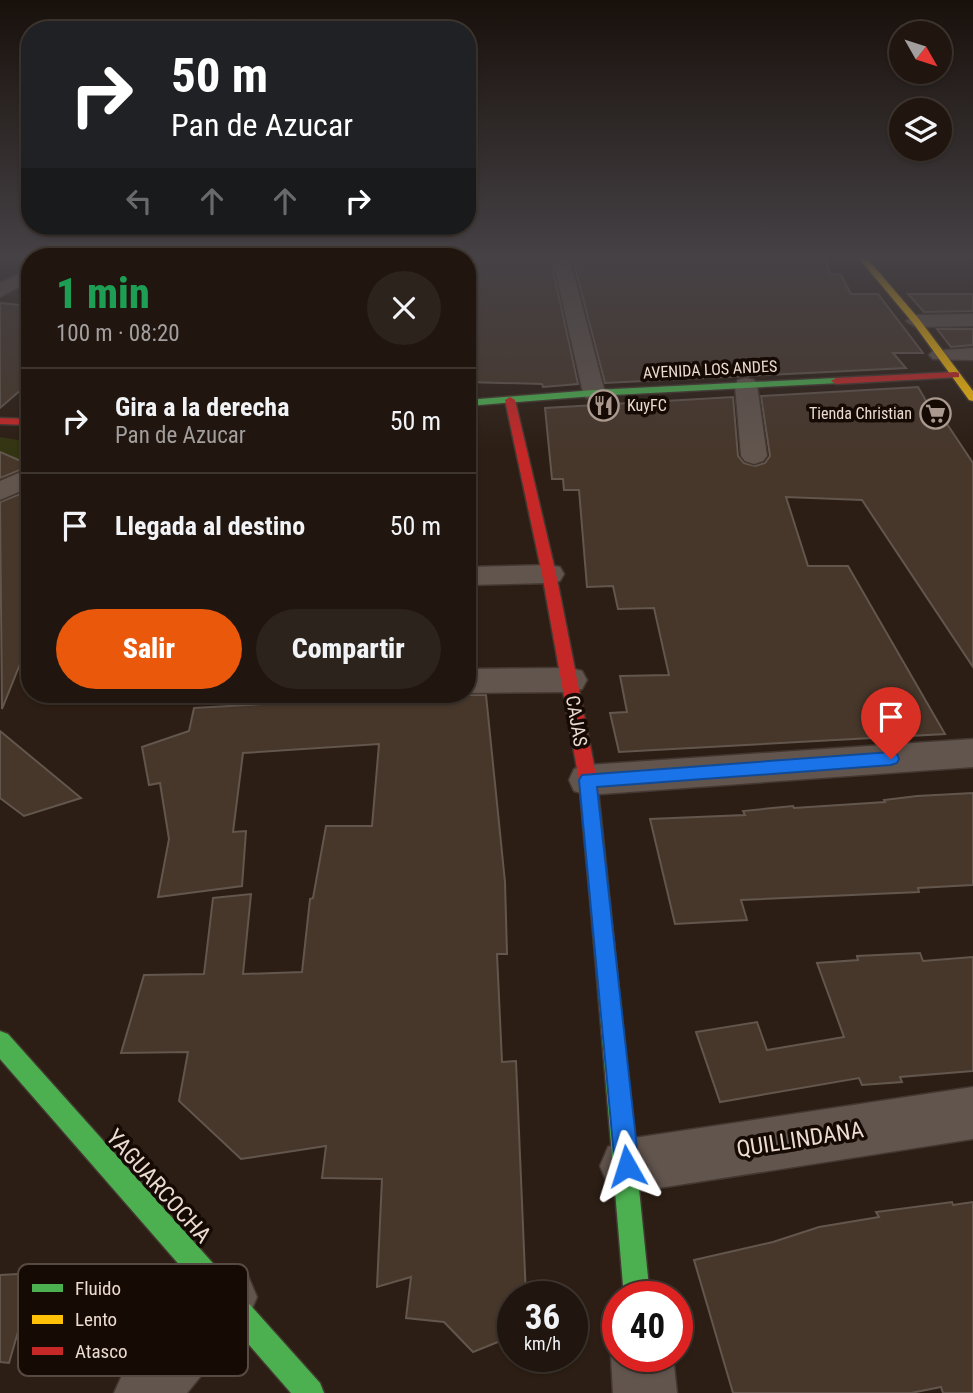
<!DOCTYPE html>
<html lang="es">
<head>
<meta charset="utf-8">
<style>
	body { margin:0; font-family:"Roboto Condensed",sans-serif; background:#2d231d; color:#f1f3f6; height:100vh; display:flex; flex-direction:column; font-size:26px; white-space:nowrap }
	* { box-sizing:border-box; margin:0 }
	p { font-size:23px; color:#a29f9e }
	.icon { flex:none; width:38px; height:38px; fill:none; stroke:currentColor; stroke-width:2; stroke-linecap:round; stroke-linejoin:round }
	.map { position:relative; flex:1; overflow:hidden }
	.sheet { position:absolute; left:21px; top:248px; width:455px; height:455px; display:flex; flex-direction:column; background:#21160f; border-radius:28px; box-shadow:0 2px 5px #0004,0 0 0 2px #3e352f }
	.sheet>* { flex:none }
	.top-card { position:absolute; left:21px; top:21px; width:455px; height:214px; border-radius:28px; box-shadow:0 2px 5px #0004,0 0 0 2px #3e352f; background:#202124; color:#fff; overflow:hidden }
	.needle { width:46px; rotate:129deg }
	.tools { position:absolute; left:889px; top:21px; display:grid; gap:14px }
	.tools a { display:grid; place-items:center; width:63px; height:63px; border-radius:50%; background:#21160f; box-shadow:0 2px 5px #0004,0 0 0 2px #3e352f; font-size:35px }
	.speed { position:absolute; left:497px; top:1281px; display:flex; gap:14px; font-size:35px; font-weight:700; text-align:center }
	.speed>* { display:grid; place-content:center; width:91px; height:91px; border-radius:50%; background:#21160f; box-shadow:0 2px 5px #0004,0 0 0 2px #3e352f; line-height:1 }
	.speed small { font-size:18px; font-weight:400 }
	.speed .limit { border:10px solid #d22; background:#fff; color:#111 }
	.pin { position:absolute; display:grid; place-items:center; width:60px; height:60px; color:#fff; margin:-72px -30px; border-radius:50% 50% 50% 0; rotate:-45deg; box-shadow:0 0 7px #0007 }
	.pin .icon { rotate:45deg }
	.me { position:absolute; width:77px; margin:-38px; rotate:354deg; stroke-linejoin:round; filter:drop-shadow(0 0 5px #0008) }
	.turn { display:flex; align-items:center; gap:24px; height:147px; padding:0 35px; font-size:32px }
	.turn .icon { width:91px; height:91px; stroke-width:2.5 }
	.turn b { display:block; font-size:49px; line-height:60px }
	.lanes { display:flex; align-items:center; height:66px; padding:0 35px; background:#0003; justify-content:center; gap:35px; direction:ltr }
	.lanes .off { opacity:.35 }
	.round { display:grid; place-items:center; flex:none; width:74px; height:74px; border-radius:37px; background:#2d231d }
	.overview { display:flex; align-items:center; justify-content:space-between; height:119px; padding:0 35px }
	h1 { font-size:42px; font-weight:800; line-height:52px; color:#1e9e55 }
	.cta { display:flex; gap:14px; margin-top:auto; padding:14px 35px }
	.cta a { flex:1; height:80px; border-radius:42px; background:#ea580c; color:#fff; font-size:28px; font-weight:800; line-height:80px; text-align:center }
	.cta a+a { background:#2d231d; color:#f1f3f6 }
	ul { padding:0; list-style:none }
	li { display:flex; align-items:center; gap:21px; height:105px; padding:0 35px; border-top:2px solid #3e352f }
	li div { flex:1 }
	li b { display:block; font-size:26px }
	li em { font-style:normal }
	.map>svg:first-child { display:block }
	.green { fill:#333411 }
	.building { fill:#47372b; stroke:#62564d; stroke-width:2 }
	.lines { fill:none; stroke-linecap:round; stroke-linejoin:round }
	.lane-casing { stroke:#433831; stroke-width:3 }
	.street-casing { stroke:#433831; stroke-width:3 }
	.fast-casing { stroke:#433831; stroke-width:3 }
	.slow-casing { stroke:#433831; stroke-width:3 }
	.jam-casing { stroke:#433831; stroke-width:3 }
	.lane { fill:#62554e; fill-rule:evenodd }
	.street { fill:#62554e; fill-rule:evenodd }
	.fast { fill:#4caf50; fill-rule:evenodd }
	.slow { fill:#ffc107; fill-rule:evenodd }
	.jam { fill:#c62828; fill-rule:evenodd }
	.route { fill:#1a73e8; stroke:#114b97; stroke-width:2 }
	.labels { text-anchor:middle; stroke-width:7; stroke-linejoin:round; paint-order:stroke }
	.far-street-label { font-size:16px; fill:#ecdbd0; stroke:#150a04 }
	.far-poi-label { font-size:16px; fill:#ecdbd0; stroke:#150a04; text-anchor:start }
	.street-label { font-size:19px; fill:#ecdbd0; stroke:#150a04 }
	.near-street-label { font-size:23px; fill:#ecdbd0; stroke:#150a04 }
	.key { fill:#150a04; stroke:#564941; stroke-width:2 }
	.key-label { font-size:19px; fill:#ecdbd0 }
</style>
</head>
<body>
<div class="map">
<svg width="973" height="1393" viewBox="0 0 973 1393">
	<rect width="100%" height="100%" fill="#2c1e14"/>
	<path class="green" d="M0,437L30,442V457L0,473Z"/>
	<g class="building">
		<path d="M467,256H550L578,384L543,387L542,384L467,382Z"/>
		<path d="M572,256H697L702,264L710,261L711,256H825L830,274L841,275L851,294H878L923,353H893L906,368L605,383Z"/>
		<path d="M908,294H973V311L924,312Z"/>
		<path d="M0,303L30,306V382L0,408Z"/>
		<path d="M937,329H973V345L951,347Z"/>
		<path d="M918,387L936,418H943L973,463V667L862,500L786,497L808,566H848L945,734L619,752L610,713L627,712L620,676L669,675L654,608L618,609L613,586L587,587L579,490H564L563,479H552L545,408L733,397L738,456L744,463L755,466L765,463L770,456L761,396Z"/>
		<path d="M0,452L30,465V466L0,478Z"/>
		<path d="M30,490V639L2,709L0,502Z"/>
		<path d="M421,695H486L505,882L507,954H497L502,1062L516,1061L526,1297H513V1336L473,1352L444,1322L406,1318L411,1277L377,1287L382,1179L322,1178L326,1146L241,1159L179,1101L188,1052L121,1053L144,975L204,974L213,898L251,894L243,974L302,972L310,899L313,898L326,826H372L379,744L243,753L233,832L246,831L242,886L158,897L169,839L160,783L149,785L142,747L189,731L194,708Z"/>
		<path d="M0,731L81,798L24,816L0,798Z"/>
		<path d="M973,793V885L918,888L919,892L741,900L747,920L675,924L650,819L745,815L743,811L793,806L794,808L885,802L884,800L917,796Z"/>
		<path d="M920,953L923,961L973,957V1071L900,1077L902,1082L862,1085L859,1078L720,1102L696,1032L757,1022L767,1050L844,1037L817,963L858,960L857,956Z"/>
		<path d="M952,1202L953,1205L973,1202V1393H943L941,1387L911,1393H733L694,1260L773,1242L819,1227L879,1217L876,1212Z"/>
		<path d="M35,1273L9,1363L0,1362V1275Z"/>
	</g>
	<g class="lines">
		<defs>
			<path id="lane" d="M700,256H708V259L701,261Z"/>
			<g id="street">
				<path d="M53,256H70L53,257Z"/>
				<path d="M552,256H569L605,393L602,398H586L583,393Z"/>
				<path d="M30,269V281L0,297V283Z"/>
				<path d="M973,314V326L916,327L906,321L916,315Z"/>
				<path d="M973,348V360L933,359L929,355L933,351Z"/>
				<path d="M746,378L754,380L757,385L767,456L763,461L754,464L745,461L741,456L735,385L738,380Z"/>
				<path d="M30,468V487L0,500V481Z"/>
				<path d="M549,565L560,567L564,574L560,581L549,583L467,585V567Z"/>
				<path d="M570,668L582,671L587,680L582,689L570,692L467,693V669Z"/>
				<path d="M973,739V767L588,795L574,791L569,780L574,769L588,765Z"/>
				<path d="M973,1087V1139L627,1193L608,1185L600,1166L608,1147L627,1139Z"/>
				<path d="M227,1267L248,1276L257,1297L248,1318L187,1393H114L124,1371L206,1276Z"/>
				<path d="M618,1340V1356H673L677,1393H613L611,1356Z"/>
			</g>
			<g id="fast">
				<path d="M836,378L841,381L840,383L594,396L467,406V400L594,390Z"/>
				<path d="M604,934L611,936L614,943L650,1297H624L594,943L597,936Z"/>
				<path d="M0,1031L8,1034L320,1383L324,1393H291L0,1059Z"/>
			</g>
			<path id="slow" d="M857,256H865L919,319L973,391V401L969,400L913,323Z"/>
			<g id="jam">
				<path d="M956,372L959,373V377L836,384L831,381L836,378Z"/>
				<path d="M510,397L515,400L556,574L597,780L614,943L611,950L604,952L597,950L594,943L579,780L542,574L505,400Z"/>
				<path d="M0,418L30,419V425L0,424Z"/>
			</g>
		</defs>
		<use href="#lane" class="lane-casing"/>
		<use href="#street" class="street-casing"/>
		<use href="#fast" class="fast-casing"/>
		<use href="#slow" class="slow-casing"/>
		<use href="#jam" class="jam-casing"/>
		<use href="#lane" class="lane"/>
		<use href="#street" class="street"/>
		<use href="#fast" class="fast"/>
		<use href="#slow" class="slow"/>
		<use href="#jam" class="jam"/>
	</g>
	<linearGradient id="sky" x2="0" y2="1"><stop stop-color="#18100b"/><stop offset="0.57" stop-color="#454145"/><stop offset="1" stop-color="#454145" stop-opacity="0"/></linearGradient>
	<rect width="973" height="451" fill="url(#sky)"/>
	<path class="route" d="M891,752L897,754L899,759L897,763L891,765L597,787L639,1166L636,1174L627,1178L618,1174L615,1166L579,780L582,775Z"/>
	<defs>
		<symbol id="restaurant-ring" viewBox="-11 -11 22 22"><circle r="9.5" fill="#150a04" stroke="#a9998e" stroke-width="1.5"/><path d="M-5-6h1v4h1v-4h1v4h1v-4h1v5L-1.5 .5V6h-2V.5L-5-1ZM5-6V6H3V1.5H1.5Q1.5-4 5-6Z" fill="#a9998e"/></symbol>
		<symbol id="supermarket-ring" viewBox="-11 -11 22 22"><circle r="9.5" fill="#150a04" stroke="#a9998e" stroke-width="1.5"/><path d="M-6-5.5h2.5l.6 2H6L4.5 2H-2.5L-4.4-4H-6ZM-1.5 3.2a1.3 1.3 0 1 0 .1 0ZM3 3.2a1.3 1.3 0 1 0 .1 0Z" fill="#a9998e"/></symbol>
	</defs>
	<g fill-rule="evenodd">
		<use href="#restaurant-ring" x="586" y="388" width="35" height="35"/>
		<use href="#supermarket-ring" x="918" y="396" width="35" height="35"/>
	</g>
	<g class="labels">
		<g class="far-street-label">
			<text transform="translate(710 369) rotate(-3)" y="6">AVENIDA LOS ANDES</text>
		</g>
		<g class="far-poi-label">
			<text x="627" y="411">KuyFC</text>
			<text x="912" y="419" text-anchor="end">Tienda Christian</text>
		</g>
		<g class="street-label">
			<text transform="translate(577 721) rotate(80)" y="7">CAJAS</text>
		</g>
		<g class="near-street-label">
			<text transform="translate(800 1139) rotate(-9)" y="8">QUILLINDANA</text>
			<text transform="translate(159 1186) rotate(48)" y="8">YAGUARCOCHA</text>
		</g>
	</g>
	<rect x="18" y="1264" width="230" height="112" rx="10" class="key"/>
	<rect x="32" y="1284" width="31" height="8" fill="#4caf50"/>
	<rect x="32" y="1315" width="31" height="9" fill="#ffc107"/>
	<rect x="32" y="1347" width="31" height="8" fill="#c62828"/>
	<g class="key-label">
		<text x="75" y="1295">Fluido</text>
		<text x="75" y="1326">Lento</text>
		<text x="75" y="1358">Atasco</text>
	</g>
</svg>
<div class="tools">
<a><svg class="needle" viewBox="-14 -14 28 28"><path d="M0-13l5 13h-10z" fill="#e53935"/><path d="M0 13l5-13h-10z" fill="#a29f9e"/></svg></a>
<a><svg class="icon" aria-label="layers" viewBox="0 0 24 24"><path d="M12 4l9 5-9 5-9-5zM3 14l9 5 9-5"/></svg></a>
</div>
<div class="speed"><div>36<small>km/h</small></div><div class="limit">40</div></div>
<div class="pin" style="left:891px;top:759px;background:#d93025"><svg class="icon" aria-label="arrive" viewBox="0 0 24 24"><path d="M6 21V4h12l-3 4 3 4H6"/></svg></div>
<svg class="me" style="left:627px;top:1166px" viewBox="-20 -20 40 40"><path d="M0-17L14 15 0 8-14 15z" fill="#1a73e8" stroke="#fff" stroke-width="4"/></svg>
<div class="top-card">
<div class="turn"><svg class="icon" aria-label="right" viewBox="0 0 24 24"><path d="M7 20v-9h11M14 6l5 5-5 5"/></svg><div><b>50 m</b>Pan de Azucar</div></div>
<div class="lanes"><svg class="icon off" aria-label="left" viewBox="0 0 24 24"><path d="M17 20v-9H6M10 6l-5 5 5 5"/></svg><svg class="icon off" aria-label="ahead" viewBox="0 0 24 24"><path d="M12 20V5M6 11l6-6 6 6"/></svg><svg class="icon off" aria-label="ahead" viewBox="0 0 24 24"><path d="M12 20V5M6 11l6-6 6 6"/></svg><svg class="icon" aria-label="right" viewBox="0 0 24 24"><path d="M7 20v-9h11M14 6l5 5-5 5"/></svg></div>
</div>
<section class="sheet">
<div class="overview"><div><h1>1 min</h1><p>100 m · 08:20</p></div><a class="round"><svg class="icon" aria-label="close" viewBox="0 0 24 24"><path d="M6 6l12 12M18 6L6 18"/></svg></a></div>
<ul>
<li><svg class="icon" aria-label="right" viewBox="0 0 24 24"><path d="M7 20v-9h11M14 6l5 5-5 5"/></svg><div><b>Gira a la derecha</b><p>Pan de Azucar</p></div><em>50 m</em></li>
<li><svg class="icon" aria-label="arrive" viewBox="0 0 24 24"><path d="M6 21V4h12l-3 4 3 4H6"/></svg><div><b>Llegada al destino</b></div><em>50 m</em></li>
</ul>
<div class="cta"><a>Salir</a><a>Compartir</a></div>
</section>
</div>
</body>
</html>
